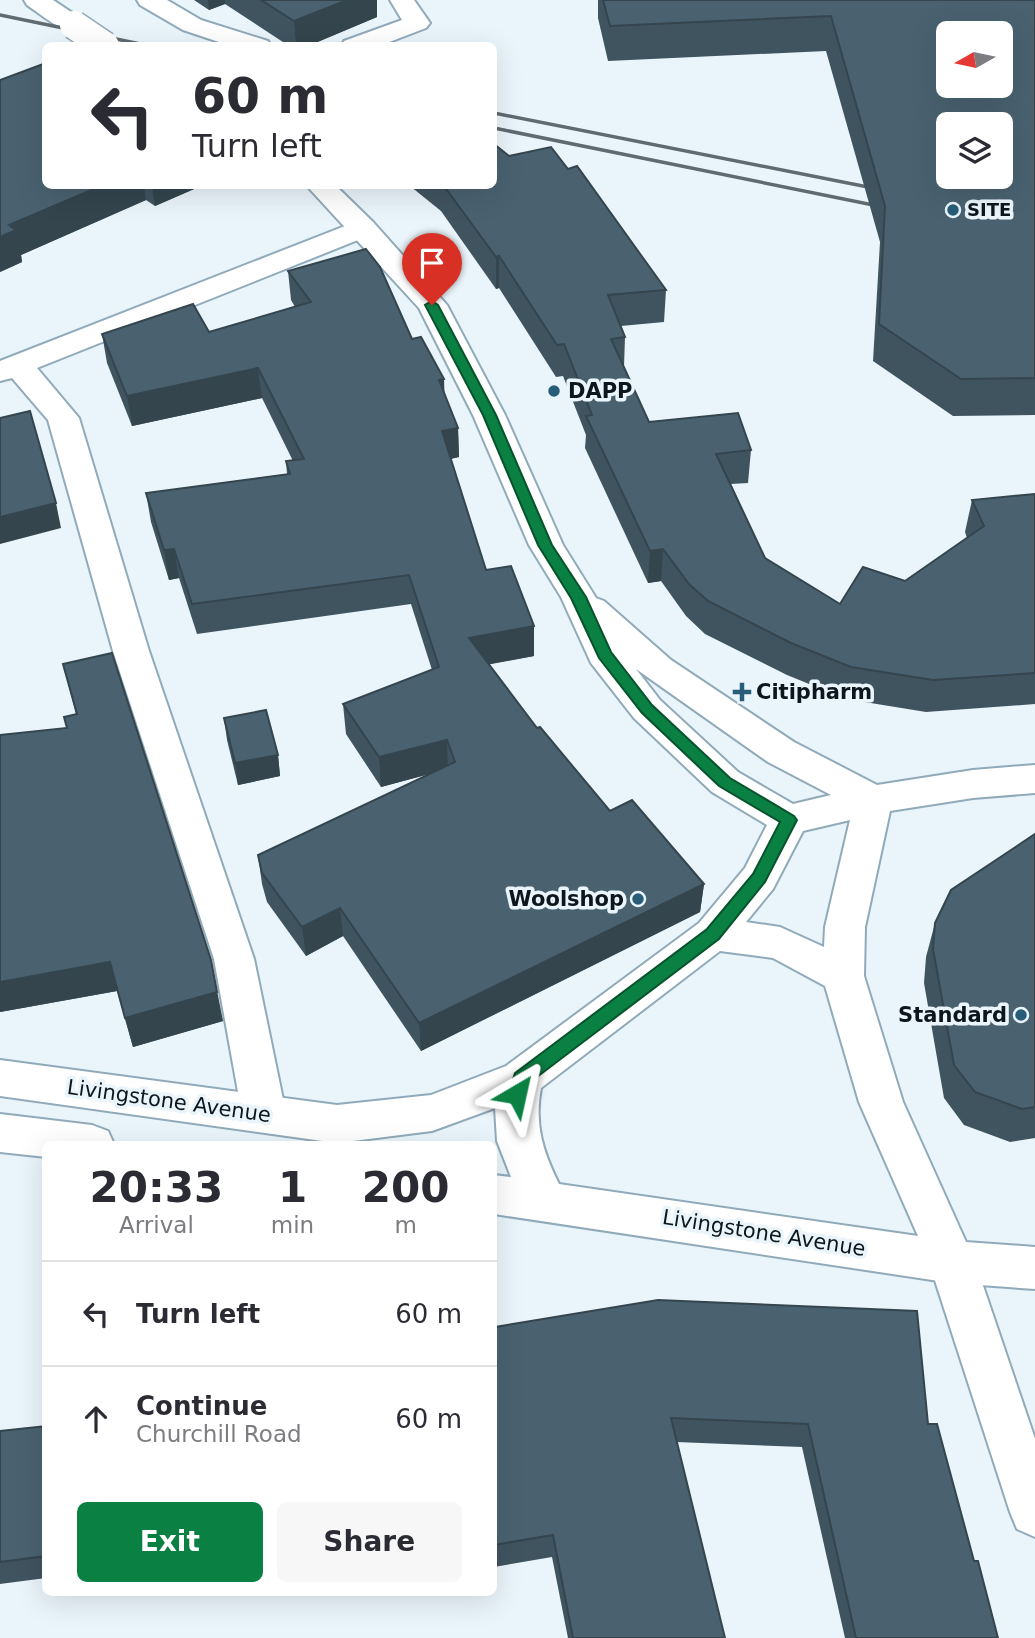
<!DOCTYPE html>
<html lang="en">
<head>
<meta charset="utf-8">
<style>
	body { margin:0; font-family:"DejaVu Sans",sans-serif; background:#f7f7f7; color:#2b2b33; height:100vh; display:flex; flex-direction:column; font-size:26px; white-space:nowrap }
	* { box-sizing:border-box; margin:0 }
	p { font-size:23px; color:#7c7c81 }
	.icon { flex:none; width:38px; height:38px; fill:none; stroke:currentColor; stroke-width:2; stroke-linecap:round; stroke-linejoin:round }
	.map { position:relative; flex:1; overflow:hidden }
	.side { position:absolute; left:42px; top:1141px; width:455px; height:455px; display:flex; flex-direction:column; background:#fff; border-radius:10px; box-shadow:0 7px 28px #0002 }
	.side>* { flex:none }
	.guide { position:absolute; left:42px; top:42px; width:455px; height:147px; border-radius:10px; box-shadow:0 7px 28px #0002; background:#fff; color:#2b2b33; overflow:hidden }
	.needle { width:46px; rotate:261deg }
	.buttons { position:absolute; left:936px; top:21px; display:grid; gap:14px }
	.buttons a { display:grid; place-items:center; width:77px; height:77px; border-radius:10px; background:#fff; box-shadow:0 7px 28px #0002; font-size:35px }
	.pin { position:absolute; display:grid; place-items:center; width:60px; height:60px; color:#fff; margin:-72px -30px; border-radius:50% 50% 50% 0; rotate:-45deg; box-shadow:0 0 7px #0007 }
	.pin .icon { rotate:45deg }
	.me { position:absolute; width:77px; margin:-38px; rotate:36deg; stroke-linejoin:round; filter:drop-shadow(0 0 5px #0008) }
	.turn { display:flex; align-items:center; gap:24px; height:147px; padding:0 35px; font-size:32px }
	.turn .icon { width:91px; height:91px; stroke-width:2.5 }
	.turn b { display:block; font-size:49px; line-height:60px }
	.eta { display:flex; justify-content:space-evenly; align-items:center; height:119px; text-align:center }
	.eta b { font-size:42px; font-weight:600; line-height:49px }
	.button { display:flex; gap:14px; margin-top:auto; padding:14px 35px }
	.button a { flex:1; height:80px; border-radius:10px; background:#0b8043; color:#fff; font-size:28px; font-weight:600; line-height:80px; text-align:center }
	.button a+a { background:#f7f7f7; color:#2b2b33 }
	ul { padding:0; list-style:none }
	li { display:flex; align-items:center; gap:21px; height:105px; padding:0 35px; border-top:2px solid #e1e1e2 }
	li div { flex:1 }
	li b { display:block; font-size:26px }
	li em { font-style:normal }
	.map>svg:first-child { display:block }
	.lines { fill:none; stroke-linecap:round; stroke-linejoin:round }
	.minor-casing { stroke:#90aaba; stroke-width:4 }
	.highway-casing { stroke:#90aaba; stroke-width:4 }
	.minor { fill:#fff; fill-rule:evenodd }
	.highway { fill:#fff; fill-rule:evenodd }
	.rail { stroke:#606b71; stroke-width:3.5 }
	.highway-bridge-casing { stroke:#90aaba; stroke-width:31; stroke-linecap:butt }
	.highway-bridge { stroke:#fff; stroke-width:28 }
	.wall { fill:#405460 }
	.shaded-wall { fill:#34454e }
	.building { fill:#4a6270; stroke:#34454e; stroke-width:2; fill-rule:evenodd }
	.route { fill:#0b8043; stroke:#07532c; stroke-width:2 }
	.poi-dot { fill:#285d79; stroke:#eaf5fb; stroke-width:2.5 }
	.labels { text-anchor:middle; stroke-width:7; stroke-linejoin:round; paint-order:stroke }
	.far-poi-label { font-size:18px; font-weight:bold; fill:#0c161c; stroke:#eaf5fb; text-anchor:start }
	.poi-label { font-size:21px; font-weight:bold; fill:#0c161c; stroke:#eaf5fb; text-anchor:start }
	.street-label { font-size:21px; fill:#0c161c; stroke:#eaf5fb }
</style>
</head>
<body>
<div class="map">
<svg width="1035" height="1638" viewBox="0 0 1035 1638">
	<rect width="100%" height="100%" fill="#eaf5fb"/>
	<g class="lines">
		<defs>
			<g id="minor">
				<path d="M137,0H167L201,20L268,41L271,46H231L183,30L140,5Z"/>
				<path d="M390,0H414L430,23L426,28L379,46H341L344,41L402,20Z"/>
				<path d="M363,219L373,222L377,228L373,234L37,368L79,418L149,651L254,959L286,1114L279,1127L264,1132L249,1127L242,1114L214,959L113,651L48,420L12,378L0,381V361Z"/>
				<path d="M952,1241L968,1247L975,1262L1035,1439V1537L1017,1529L1010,1512L929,1262L936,1247Z"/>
			</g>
			<g id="highway">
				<path d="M24,0H53L83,20L87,25L83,30C62,35 44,16 27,5Z"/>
				<path d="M307,186H336L373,222L447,305L505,415L563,545L596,598L604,601L671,660L794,742L877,785L973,770L1035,765V793L973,798L890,811L865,927L864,976L903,1102L966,1242L1035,1247V1289L952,1283L494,1214V1175L511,1177L497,1141L495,1108L432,1131L337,1143L0,1096V1060L337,1105L431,1095L506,1066L699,923L745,868L767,825L712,792L634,718L591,663L561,597L529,545L473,415L419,308ZM636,669L768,762L831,795L793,804L738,772L660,700ZM850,820L825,927L824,947L780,927L746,922L773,889L803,831ZM720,951L773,958L825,986L859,1102L918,1236L559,1184C543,1152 534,1124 541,1088Z"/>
				<path d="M0,1114L92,1125L108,1131L114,1144H46V1157L0,1152Z"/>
			</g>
		</defs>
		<use href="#minor" class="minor-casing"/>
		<use href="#highway" class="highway-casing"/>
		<use href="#minor" class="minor"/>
		<use href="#highway" class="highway"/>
		<g class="rail">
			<path d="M0,15L150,46"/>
			<path d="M494,113L883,190"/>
			<path d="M494,128L888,208"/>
		</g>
		<defs>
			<path id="highway-bridge" d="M74,25L105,46"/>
		</defs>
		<use href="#highway-bridge" class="highway-bridge-casing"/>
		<use href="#highway-bridge" class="highway-bridge"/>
	</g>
	<g class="wall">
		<path d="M194,0H377V17L308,46H289L225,4L209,10Z"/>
		<path d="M598,0H1035V415L953,416L873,361L880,242L826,51L608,61L598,18Z"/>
		<path d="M46,186H201L155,206L146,200L21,255L22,262L0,272Z"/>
		<path d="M410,186H494L666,290L664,322L621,326L625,337L624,367L649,422L751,450L748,483L731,484L765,558L840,604L905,581L967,538L965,532L972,500L1035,494V704L926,712L846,699L787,675L705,634L686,616L661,581L648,583L585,448L586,435L563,376L556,377L499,288L496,289L441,211Z"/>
		<path d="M288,271L412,339L444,379V393L458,428L459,457L451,459L486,570L534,656L489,664L537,728L610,811L704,884L700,912L421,1051L343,936L306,956L267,902L262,884L258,855L429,774L381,787L346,734L343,704L432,670L411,604L197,634L179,578L169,580L151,522L146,493L287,474L286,461H293L262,398L132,426L107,363L102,334L209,332L295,307L291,300Z"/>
		<path d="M63,664L223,1021L133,1047L117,991L0,1012L67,728L76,714Z"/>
		<path d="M224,718L278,755L280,776L238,785L227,740Z"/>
		<path d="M1035,834V1138L1010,1142L964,1125L944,1098L924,983L926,957L935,923Z"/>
		<path d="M494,1319L495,1327L928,1424L998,1638H845L802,1447L676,1442L725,1638H568L552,1557L494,1567Z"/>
		<path d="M46,1426V1578L0,1584V1431Z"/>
	</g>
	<g class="shaded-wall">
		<path d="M208,0H225V4L209,10Z"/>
		<path d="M347,0H377V17L308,46H296L294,21Z"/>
		<path d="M101,186H144L146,200L21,255L22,262L0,272V237L9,225Z"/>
		<path d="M152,186H201L155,206Z"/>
		<path d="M499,256V288L496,289V257Z"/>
		<path d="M258,368L262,398L132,426L127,396Z"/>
		<path d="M444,379L445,409L439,380Z"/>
		<path d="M458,428L459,457L443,460L442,431Z"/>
		<path d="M56,503L61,528L0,544V517Z"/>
		<path d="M174,549L179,578L169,580L164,550Z"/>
		<path d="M663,549L661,581L648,583L650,551Z"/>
		<path d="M534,626V656L470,668L469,638Z"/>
		<path d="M447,740L448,769L381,787L379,757Z"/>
		<path d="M278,755L280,776L238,785L235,763Z"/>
		<path d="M704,884L700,912L421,1051L419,1023Z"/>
		<path d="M340,908L343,936L306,956L302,927Z"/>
		<path d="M211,960L223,1021L133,1047L125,1018Z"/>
		<path d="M110,962L117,991L0,1012V982Z"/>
	</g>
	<g class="building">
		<path d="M261,0H347L294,21Z"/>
		<path d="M603,0H1035V378L961,379L879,324L885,206L831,16L610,26ZM948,33H1001V86H948ZM948,124H1001V177H948Z"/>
		<path d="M46,63V186H101L9,225L16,230L0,237V80Z"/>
		<path d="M494,144L509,156L551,147L568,169L577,166L666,290L608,295L625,337L611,339L649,422L738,413L751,450L716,454L765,558L840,604L863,567L905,581L984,526L972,500L1035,494V673L933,680L851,667L791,643L708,601L689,584L663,549L650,551L586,416L592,415L564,344L557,345L499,256L496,257L444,186H494Z"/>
		<path d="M366,249L380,267L412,339L421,337L444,379L439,380L458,428L442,431L486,570L511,566L534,626L469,638L537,728L540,727L610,811L632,800L704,884L419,1023L340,908L302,927L262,873L258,855L455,762L447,740L379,757L343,704L439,667L409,575L192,604L174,549L164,550L146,493L290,474L286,461L304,459L258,368L127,396L102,334L193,304L209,332L311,302L288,271Z"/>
		<path d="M30,411L56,503L0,517V418Z"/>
		<path d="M112,653L211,960L217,992L125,1018L110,962L0,982V735L67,728L64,717L77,714L63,664Z"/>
		<path d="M266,710L278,755L235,763L224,718Z"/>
		<path d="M1035,834V1107L1022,1109L975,1092L954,1065L933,949L935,923L951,890Z"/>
		<path d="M658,1300L917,1311L928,1424H937L974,1561H978L998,1638H856L808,1424L671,1418L725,1638H573L553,1535L494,1545V1319L495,1327Z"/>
		<path d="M46,1426V1556L0,1562V1431Z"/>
	</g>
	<path class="route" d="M432,301L438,305L496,415L552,545L586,597L611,652L652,705L730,778L794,816L797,820L765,882L719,939L529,1083L523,1099L517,1101L511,1099L508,1094L515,1073L707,929L753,874L780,822L719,786L642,713L599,658L571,598L538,545L483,415L425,305Z"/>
	<g class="poi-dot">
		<circle cx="953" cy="210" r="7"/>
		<circle cx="554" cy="391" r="7"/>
		<path d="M738.5 681.5h7v7h7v7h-7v7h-7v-7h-7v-7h7z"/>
		<circle cx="638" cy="899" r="7"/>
		<circle cx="1021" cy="1015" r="7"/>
	</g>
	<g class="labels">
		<g class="far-poi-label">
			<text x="967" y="216">SITE</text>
		</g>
		<g class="poi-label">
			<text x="568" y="398">DAPP</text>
			<text x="756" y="699">Citipharm</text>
			<text x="624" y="906" text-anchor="end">Woolshop</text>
			<text x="1007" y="1022" text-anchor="end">Standard</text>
		</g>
		<g class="street-label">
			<text transform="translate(169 1101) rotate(8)" y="7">Livingstone Avenue</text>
			<text transform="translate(764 1233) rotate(9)" y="7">Livingstone Avenue</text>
		</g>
	</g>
</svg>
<div class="buttons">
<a><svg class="needle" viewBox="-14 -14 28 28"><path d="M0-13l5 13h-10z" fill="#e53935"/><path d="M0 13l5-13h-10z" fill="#7c7c81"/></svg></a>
<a><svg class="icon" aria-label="layers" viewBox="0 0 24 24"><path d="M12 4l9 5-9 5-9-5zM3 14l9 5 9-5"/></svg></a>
</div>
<div class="pin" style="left:432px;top:305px;background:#d93025"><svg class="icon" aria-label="arrive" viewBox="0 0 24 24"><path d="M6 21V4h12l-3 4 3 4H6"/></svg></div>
<svg class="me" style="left:517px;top:1094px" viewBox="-20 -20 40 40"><path d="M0-17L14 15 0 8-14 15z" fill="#0b8043" stroke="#fff" stroke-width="4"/></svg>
<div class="guide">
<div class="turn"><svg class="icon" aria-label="left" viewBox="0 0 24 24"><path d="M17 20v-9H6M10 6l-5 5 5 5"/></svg><div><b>60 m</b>Turn left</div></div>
</div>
<section class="side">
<div class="eta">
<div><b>20:33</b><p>Arrival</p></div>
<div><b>1</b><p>min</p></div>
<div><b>200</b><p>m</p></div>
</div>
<ul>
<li><svg class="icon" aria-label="left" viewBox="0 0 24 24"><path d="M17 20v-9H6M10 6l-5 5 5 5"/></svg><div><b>Turn left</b></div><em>60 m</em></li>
<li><svg class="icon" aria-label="ahead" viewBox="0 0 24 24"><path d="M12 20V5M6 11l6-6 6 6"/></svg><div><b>Continue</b><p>Churchill Road</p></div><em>60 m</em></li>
</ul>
<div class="button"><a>Exit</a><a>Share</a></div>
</section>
</div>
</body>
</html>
